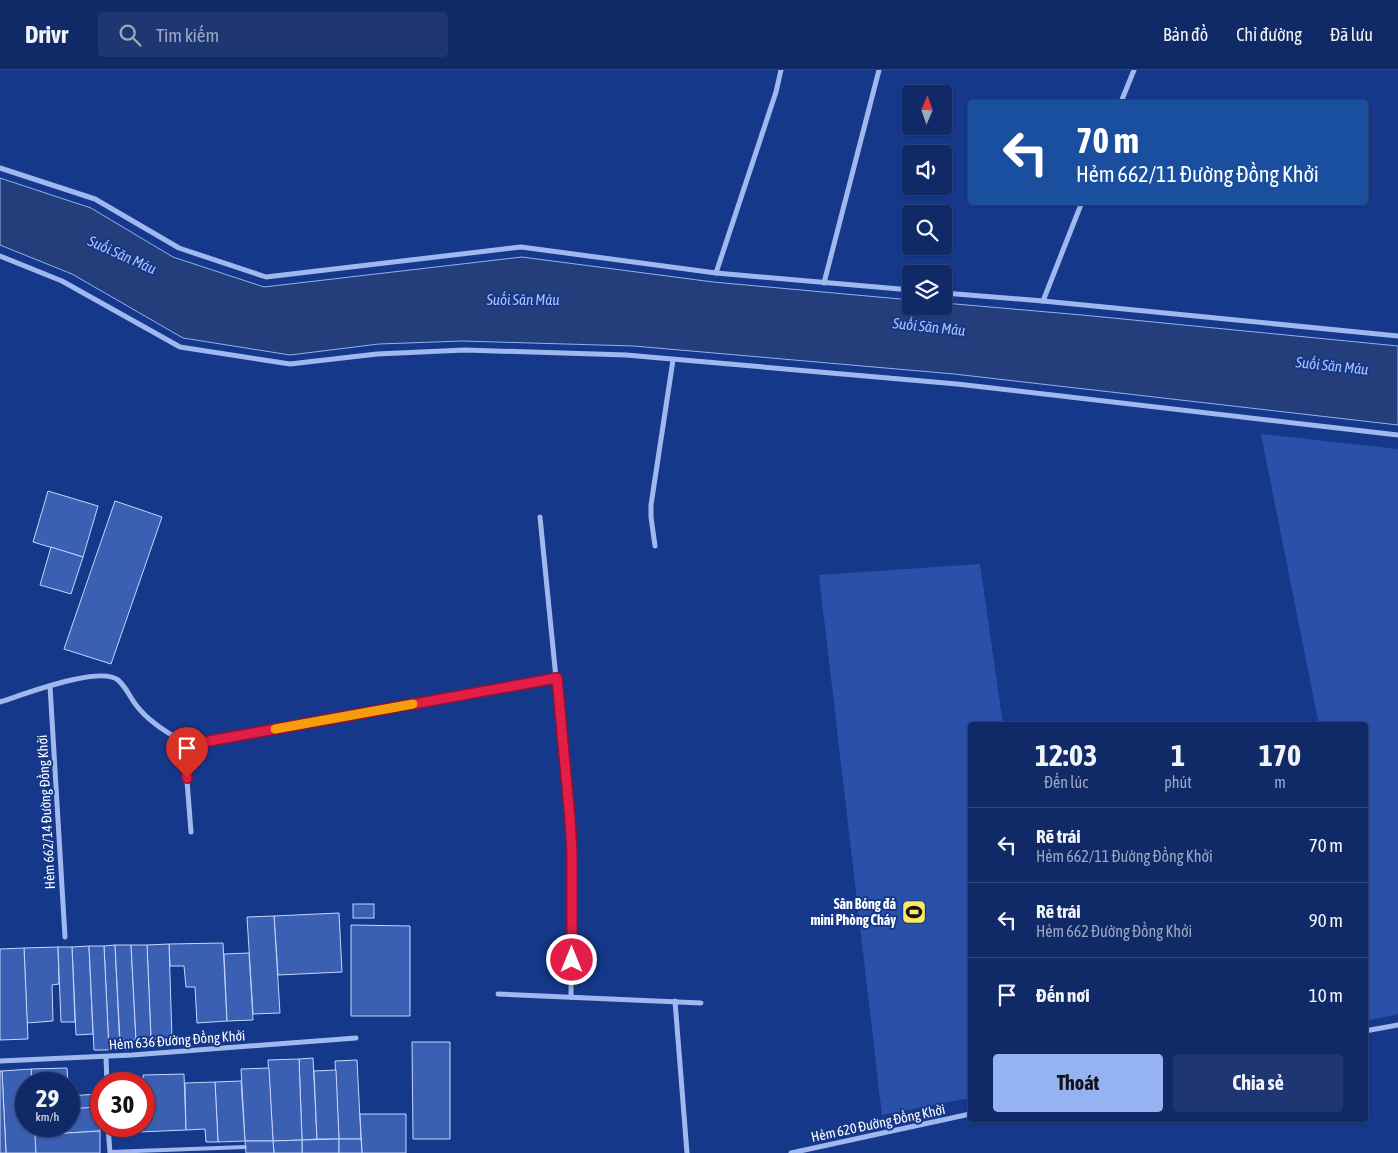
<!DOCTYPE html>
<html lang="vi">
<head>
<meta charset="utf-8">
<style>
	body { margin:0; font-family:"Asap Condensed",sans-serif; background:#1e3671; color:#f1f3f6; height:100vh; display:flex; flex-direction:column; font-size:19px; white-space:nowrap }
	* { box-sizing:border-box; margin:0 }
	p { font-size:16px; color:#9ca7c0 }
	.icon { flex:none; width:28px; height:28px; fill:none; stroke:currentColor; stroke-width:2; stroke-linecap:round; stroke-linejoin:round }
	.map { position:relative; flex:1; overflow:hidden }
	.details { position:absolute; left:968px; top:652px; width:400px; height:400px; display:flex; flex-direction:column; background:#102a68; border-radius:5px; box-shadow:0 1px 4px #0004,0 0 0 1px #30467c }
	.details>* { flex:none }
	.top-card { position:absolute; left:968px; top:30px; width:400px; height:105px; border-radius:5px; box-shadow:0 1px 4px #0004,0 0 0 1px #30467c; background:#1a4fa0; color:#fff; overflow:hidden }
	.needle { width:32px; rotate:2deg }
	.controls { position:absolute; left:902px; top:15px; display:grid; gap:10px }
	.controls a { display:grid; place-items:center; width:50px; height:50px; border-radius:5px; background:#102a68; box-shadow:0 1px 4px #0004,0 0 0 1px #30467c; font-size:25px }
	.speed { position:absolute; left:15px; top:1002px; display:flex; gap:10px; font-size:25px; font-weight:700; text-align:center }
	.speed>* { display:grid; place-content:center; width:65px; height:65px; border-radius:50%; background:#102a68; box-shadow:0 1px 4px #0004,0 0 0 1px #30467c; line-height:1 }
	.speed small { font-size:12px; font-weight:400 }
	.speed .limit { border:8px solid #d22; background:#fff; color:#111 }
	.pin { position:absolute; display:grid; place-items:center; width:42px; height:42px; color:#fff; margin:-51px -21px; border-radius:50% 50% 50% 0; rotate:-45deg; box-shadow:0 0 5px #0007 }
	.pin .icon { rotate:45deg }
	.me { position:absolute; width:55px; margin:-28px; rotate:0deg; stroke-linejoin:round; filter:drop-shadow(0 0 4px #0008) }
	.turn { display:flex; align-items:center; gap:18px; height:105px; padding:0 25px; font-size:22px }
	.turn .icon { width:65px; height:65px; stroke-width:2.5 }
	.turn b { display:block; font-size:35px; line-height:42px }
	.eta { display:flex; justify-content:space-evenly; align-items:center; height:85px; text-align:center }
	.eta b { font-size:30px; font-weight:700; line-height:35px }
	.action { display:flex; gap:10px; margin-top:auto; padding:10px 25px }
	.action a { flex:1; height:58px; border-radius:5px; background:#95b2f1; color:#111; font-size:20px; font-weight:700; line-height:58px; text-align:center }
	.action a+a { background:#1e3671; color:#f1f3f6 }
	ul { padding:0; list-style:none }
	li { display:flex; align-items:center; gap:15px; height:75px; padding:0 25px; border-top:1px solid #30467c }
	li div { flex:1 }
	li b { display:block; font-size:19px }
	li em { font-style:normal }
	header { display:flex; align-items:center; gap:30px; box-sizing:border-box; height:70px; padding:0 25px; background:#102a68; border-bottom:1px solid #30467c }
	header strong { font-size:24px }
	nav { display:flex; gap:28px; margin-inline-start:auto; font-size:18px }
	.search { width:350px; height:45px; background:#1e3671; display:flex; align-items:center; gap:12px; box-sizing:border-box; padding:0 18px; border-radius:5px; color:#9ca7c0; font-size:19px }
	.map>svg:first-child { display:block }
	.green { fill:#2951aa }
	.water { fill:#243e7c; stroke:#92b1f2 }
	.building { fill:#3b5fb2; stroke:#c6d6fb }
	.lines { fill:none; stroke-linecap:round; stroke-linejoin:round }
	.lane { stroke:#a0b8ef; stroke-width:4 }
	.street { stroke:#a0b8ef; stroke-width:5 }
	.route-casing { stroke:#92132f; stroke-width:12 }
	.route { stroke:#e11d48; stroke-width:9 }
	.slow { stroke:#f59e0b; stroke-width:9 }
	.labels { text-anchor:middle; stroke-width:4; stroke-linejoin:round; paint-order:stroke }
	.street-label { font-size:14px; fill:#fff; stroke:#16388b }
	.poi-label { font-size:14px; font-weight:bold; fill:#fff; stroke:#16388b; text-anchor:end }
	.water-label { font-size:15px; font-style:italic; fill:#acc3f6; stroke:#16388b }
</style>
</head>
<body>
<header>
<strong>Drivr</strong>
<div class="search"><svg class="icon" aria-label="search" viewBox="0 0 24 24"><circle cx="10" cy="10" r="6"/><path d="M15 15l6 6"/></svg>Tìm kiếm</div>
<nav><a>Bản đồ</a><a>Chỉ đường</a><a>Đã lưu</a></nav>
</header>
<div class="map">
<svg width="1398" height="1083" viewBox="0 0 1398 1083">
	<rect width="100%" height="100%" fill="#16388b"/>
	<g class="green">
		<path d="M1261,364L1398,379V944L1365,951V655H1319Z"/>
		<path d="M980,494L1003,655H970V1028L882,1045L819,505Z"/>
	</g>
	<path class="water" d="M0,108L91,138L173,187L264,217L522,187L713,212L911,230V236H944V233L1082,245L1398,276V355L954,304L634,276L462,271L379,274L290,285L183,268L72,204L0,175Z"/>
	<g class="building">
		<path d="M48,421L98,436L83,487L33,472Z"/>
		<path d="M115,431L162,447L111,594L64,579Z"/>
		<path d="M51,477L83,487L71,524L40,515Z"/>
		<rect x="353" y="834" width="21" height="14"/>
		<path d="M339,843L342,902L278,905L274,846Z"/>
		<path d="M274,846L280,943L253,944L247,847Z"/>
		<path d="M351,855L410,856V946H351Z"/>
		<path d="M223,873L227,951L197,953L195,917H186L184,896H170L169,874Z"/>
		<path d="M169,874L172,969H151L147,875Z"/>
		<path d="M115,875L120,979L109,980L104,876Z"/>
		<path d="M115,875H131L136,970H120Z"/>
		<path d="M131,875H147L151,969L136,970Z"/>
		<path d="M89,876L93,964L76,965L72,877Z"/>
		<path d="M89,876H104L109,980H94Z"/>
		<path d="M58,877L59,914L52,915L53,951L27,953L24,878Z"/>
		<path d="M58,877H72L75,952H61Z"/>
		<path d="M24,878L28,969L0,970V879Z"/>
		<path d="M249,883L253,950L227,951L224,884Z"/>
		<path d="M412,972H450V1069H413Z"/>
		<path d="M313,988L317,1069L302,1070L299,989Z"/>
		<path d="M299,989L302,1070L273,1071L268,990Z"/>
		<path d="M357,990L361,1069H339L335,991Z"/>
		<path d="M67,998L68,1014H32L31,999Z"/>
		<path d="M269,998L273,1071H245L241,999Z"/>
		<path d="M31,999L32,1014H26V1056H35L36,1083H6L2,1001Z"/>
		<path d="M336,1000L339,1069H317L314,1001Z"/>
		<path d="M0,1001H2L6,1083H0Z"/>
		<path d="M184,1004L186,1060L139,1062V1056H144V1043L145,1042L143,1005Z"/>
		<path d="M241,1011L245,1071L218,1072L215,1012Z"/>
		<path d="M215,1012L218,1072H206L205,1059L186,1060L185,1013Z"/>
		<path d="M69,1018V1026L98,1024L99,1038L69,1040Z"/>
		<path d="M97,1037L99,1038L100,1061L35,1065V1056H69V1039Z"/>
		<path d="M360,1044H406V1083H362Z"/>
		<path d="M100,1061V1083H36L35,1065Z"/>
		<path d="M339,1069V1083H302V1070Z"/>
		<path d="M339,1069H361L362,1083H339Z"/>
		<path d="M302,1070V1083H274L273,1071Z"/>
		<path d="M245,1071H273L274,1083H246Z"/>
	</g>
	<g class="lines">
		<path class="lane" d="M110,1082L245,1077"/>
		<g class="street">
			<path d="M1121,32L1134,0"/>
			<path d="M0,98L95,129L179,178L266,207L521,177L716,203L911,220"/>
			<path d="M0,186L62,211L180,277L290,294L377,284L465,280L626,285L957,314L1398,365"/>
			<path d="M716,203L776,22L781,0"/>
			<path d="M824,213L879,0"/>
			<path d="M944,223L1043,231L1398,266"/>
			<path d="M1043,231L1082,132"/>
			<path d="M540,447L570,749L572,783L571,927"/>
			<path d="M655,476L651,447V435L673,290"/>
			<path d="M50,616L65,867"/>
			<path d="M0,632C22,625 100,595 118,610C126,617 130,627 136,635C148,651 167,663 184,672L191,762"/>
			<path d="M184,672L209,671L557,607"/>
			<path d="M498,924L701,933"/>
			<path d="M675,931L687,1083"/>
			<path d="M1365,961L1398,955"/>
			<path d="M106,987L107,1014"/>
			<path d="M0,991L132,985L356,968"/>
			<path d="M108,1056L110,1083"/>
			<path d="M791,1083L970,1044"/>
		</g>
	</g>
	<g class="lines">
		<defs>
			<path id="route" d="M187,708L184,672H197L209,671L557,608L570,749L572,783V890"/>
		</defs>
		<use href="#route" class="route-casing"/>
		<use href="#route" class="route"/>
		<path class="slow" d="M275,659L413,634"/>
	</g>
	<defs>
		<symbol id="stadium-square" viewBox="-11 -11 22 22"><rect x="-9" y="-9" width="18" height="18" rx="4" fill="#ffe85e" stroke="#16388b"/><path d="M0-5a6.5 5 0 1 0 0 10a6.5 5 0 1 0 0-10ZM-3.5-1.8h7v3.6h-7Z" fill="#111"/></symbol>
	</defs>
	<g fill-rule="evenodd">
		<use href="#stadium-square" x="900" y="828" width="28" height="28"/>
	</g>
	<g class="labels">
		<g class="street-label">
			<text transform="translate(46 742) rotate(-93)" y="5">Hẻm 662/14 Đường Đồng Khởi</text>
			<text transform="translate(177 970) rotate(-4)" y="5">Hẻm 636 Đường Đồng Khởi</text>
			<text transform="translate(878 1053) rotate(-12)" y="5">Hẻm 620 Đường Đồng Khởi</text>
		</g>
		<g class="poi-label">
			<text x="896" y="839">Sân Bóng đá<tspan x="896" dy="16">mini Phòng Cháy</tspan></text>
		</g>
		<g class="water-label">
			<text transform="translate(122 185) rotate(24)" y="5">Suối Săn Máu</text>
			<text x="523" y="235">Suối Săn Máu</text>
			<text transform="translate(929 257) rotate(6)" y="5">Suối Săn Máu</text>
			<text transform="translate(1332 296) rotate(6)" y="5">Suối Săn Máu</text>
		</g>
	</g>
</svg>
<div class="controls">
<a><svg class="needle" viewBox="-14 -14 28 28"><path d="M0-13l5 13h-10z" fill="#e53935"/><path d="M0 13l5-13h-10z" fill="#9ca7c0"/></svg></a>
<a><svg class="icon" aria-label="sound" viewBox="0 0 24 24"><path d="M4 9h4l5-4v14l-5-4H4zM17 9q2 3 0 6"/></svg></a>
<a><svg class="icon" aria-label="search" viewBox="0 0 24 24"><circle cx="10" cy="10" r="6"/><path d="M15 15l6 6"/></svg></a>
<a><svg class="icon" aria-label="layers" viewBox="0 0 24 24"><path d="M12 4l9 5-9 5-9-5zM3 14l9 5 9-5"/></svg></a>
</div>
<div class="speed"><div>29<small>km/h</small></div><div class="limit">30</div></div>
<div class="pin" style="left:187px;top:708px;background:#d93025"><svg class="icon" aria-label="arrive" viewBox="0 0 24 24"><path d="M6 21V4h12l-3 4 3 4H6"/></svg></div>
<svg class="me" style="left:572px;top:890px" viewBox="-20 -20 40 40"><circle r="17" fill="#e11d48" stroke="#fff" stroke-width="3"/><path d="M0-11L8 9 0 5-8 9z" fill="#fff"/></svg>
<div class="top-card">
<div class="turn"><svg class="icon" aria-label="left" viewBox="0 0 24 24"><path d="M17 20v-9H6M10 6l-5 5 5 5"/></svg><div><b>70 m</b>Hẻm 662/11 Đường Đồng Khởi</div></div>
</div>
<section class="details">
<div class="eta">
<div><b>12:03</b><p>Đến lúc</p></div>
<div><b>1</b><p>phút</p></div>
<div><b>170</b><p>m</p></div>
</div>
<ul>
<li><svg class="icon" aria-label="left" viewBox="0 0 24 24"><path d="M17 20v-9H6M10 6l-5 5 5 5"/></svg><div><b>Rẽ trái</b><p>Hẻm 662/11 Đường Đồng Khởi</p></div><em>70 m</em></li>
<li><svg class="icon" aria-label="left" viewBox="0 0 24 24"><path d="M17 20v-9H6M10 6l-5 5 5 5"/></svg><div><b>Rẽ trái</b><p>Hẻm 662 Đường Đồng Khởi</p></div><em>90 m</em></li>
<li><svg class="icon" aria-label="arrive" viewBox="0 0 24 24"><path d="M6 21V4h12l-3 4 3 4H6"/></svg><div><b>Đến nơi</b></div><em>10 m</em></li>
</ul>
<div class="action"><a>Thoát</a><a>Chia sẻ</a></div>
</section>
</div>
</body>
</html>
